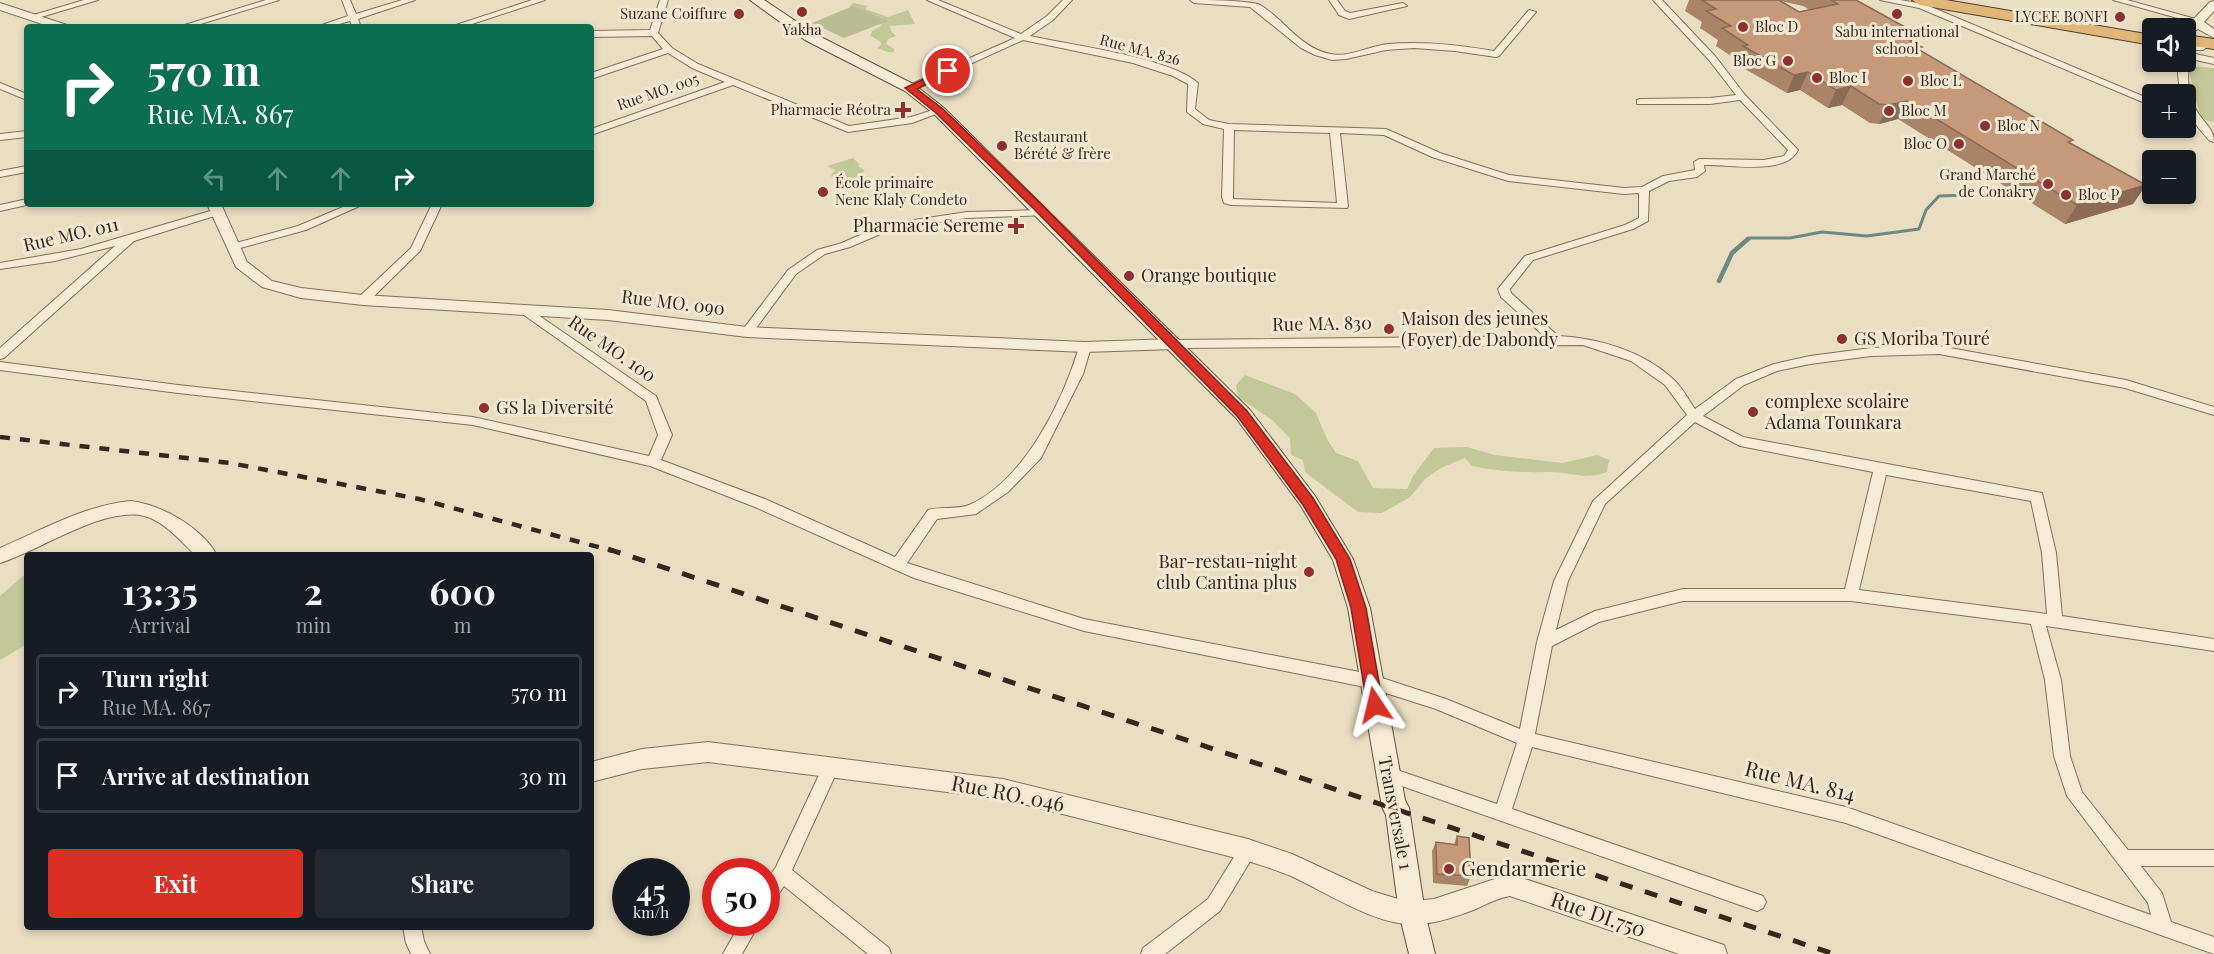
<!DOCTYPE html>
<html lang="en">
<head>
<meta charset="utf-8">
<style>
	body { margin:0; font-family:"Playfair Display",serif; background:#242831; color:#f1f3f6; height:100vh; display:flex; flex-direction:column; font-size:22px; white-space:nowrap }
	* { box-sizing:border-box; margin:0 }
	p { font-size:20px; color:#9ea1a6 }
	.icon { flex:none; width:33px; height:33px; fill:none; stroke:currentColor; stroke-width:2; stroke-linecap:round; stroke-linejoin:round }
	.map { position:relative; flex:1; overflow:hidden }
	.side { position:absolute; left:24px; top:552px; width:570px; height:378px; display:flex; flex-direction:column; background:#171b24; border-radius:6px; box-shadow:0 3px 9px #0003 }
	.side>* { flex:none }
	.top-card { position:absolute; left:24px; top:24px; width:570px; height:183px; border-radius:6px; box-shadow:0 3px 9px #0003; background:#0b6e4f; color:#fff; overflow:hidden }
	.controls { position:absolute; left:2142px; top:18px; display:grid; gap:12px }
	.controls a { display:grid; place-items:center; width:54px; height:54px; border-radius:6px; background:#171b24; box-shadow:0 3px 9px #0003; font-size:30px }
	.speed { position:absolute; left:612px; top:858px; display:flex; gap:12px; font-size:30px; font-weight:700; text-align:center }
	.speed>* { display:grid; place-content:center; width:78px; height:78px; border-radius:50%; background:#171b24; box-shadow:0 3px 9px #0003; line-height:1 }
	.speed small { font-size:15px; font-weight:400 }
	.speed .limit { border:9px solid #d22; background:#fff; color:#111 }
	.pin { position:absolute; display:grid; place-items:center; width:51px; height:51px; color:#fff; margin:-26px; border:3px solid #fff; border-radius:50%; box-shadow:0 2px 6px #0007 }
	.me { position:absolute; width:66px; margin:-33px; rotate:350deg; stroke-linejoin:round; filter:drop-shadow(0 0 4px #0008) }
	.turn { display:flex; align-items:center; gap:21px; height:126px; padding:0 24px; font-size:27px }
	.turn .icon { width:78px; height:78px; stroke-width:2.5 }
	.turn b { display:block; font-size:42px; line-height:51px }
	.lanes { display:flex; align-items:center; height:57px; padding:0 24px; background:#0003; justify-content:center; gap:30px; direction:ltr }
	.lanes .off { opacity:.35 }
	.eta { display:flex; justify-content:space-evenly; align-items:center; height:102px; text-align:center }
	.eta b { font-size:36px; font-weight:700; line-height:42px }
	.action { display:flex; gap:12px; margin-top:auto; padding:12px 24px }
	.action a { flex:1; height:69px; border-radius:6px; background:#d93025; color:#fff; font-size:24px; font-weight:700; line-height:69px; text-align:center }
	.action a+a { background:#242831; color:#f1f3f6 }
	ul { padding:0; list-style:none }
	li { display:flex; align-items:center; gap:18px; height:75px; margin:0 12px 9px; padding:0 12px; border:3px solid #363941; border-radius:6px }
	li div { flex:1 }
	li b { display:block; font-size:22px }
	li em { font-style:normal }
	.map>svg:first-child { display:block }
	.green { fill:#c2c897 }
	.cemetery { fill:#b8bd95 }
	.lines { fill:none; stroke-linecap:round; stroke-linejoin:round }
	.stream-far1 { stroke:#6c8a82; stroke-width:3 }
	.stream { stroke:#6c8a82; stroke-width:4.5 }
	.minor-casing { stroke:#836f5a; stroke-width:2 }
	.tertiary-casing { stroke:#836f5a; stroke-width:2 }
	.secondary-casing { stroke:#65513e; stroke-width:2 }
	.trunk-casing { stroke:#513e2e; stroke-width:2 }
	.minor { fill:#f6ebd4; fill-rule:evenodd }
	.tertiary { fill:#f6ebd4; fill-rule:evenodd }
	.secondary { fill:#f6ebd4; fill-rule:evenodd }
	.trunk { fill:#e0b779; fill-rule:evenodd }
	.rail-far1 { stroke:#34281e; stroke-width:4.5; stroke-dasharray:10 10; stroke-linecap:butt }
	.rail { stroke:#34281e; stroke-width:5; stroke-dasharray:13 13; stroke-linecap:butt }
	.wall { fill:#aa8469; fill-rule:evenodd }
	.shaded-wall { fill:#8b6b55 }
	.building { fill:#c6997a; stroke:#8b6b55; stroke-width:1.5 }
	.route { fill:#d93025; stroke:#8d1f18; stroke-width:1.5 }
	.poi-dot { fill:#8e2f30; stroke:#f2e8d1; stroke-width:2 }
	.labels { text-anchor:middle; stroke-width:6; stroke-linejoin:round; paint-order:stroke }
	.far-poi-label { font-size:15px; fill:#34281e; stroke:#f2e8d1; text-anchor:start }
	.far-street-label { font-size:15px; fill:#34281e; stroke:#f2e8d1 }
	.poi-label { font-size:18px; fill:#34281e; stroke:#f2e8d1; text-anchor:start }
	.street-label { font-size:18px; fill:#34281e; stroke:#f2e8d1 }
	.near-street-label { font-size:21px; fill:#34281e; stroke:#f2e8d1 }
	.near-poi-label { font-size:21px; fill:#34281e; stroke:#f2e8d1; text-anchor:start }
</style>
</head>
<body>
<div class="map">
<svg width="2214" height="954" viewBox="0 0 2214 954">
	<rect width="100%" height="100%" fill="#eadec2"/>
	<g class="green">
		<path d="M853,3L868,6L865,9L888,17L908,10L915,24L890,26L891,31L896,36L888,39L886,44L894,49V52H888L877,48L881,45V42L871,36L872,31L882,25L874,23L852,9L850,6Z"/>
		<path d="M2191,66L2214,68V122L2201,119L2188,68Z"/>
		<path d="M853,158L860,165L858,166L864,170L860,185L855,187L838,185L831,176L835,170L827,166Z"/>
		<path d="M1245,375L1295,394L1316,413L1327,439L1336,453L1358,461L1373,488L1407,489L1413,476L1434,448L1467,447L1495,455L1563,463L1597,455L1609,460L1607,472C1584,481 1570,471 1547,472C1521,473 1497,471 1472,466L1465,458L1441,468L1425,479L1410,497L1382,513L1358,512L1305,472L1303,460L1291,455L1290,438L1272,420L1238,397L1236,385Z"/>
		<path d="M23,576L27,577V644L0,660V596Z"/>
	</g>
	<path class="cemetery" d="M853,6L888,21L844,38L812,23Z"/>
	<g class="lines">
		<path class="stream-far1" d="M1747,240L1749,238H1790L1822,232L1867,236L1919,229L1926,210L1939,196L1998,194"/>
		<path class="stream" d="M1719,281L1732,253L1748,239"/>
		<defs>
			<g id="minor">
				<path d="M84,0H98L31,20L27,17Z"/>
				<path d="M266,0H279L191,27H178Z"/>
				<path d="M342,0H350L356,14L402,0H415L358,19L361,27H353L350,21L329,27H316L348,16Z"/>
				<path d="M532,0H545L463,27H450Z"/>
				<path d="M660,0H668L658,33L672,48L698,64L849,126L911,117L939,108L944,111L912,123L848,132L733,85L591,135V129L725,82L692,68L668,53L591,79V73L663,49L652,36L591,37V31L650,30Z"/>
				<path d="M927,0H938L1021,34L1047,16L1063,0H1072L1053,20L1030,36C1070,45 1169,57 1198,83L1195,109L1209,120L1229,124L1386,129L1440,153L1509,175L1624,188L1642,187L1663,176L1695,170L1694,162L1699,159L1764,160L1784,156L1788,150L1740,100L1710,104H1637V100L1640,99L1710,98L1736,95L1709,60L1653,0H1662L1715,56L1745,95L1798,150C1786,176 1729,164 1704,165L1705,171L1697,177L1669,181L1649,191L1648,221L1633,229L1533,260L1510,289L1511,293L1558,336C1598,338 1643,351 1673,379C1682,387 1688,399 1695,409L1736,379L1774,364L1810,356L1871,348L1939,346L2126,380L2214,407V415L2125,388L1939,354L1871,356L1810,364L1777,371L1744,385L1703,416L1743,437L2042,493L2056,553L2062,616L2214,639V651L2046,626L2061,680L2070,756L2082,792L2128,850H2214V866H2141L2162,893L2171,922L2214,937V954L1846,823L1532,747L1512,809L1763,896L1766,902L1763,908L1757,911L1382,779L1380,774L1382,769L1388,767L1497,804L1517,743L1436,709L1370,688L1084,631L914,578L755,507L650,466L473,425L178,393L0,370V362L178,385L473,417L649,456L658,435L646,401L521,313L519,310L525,306L656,396L672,435L661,460L765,499L895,557L928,510C941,506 957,510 969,505C1024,481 1063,401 1079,347L1085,343L1091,347L1083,374L1041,458L1008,492L976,514L937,519L907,563L1084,619L1370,674L1446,699L1520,729L1537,642L1554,581L1593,501L1687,415L1665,385L1631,361L1583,345L1174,348L1168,344L1174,340L1544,336L1501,297L1498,289L1525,256L1625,225L1639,218V193L1624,194L1508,181L1432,157L1384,135L1340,133L1348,206L1347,208L1231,205L1224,203L1222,197L1224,129L1203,124L1187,112L1188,84L1173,76L1133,63L1023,40L913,90H907V86L1015,38ZM1234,130L1330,133L1337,203L1233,199ZM1695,422L1740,446L1873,472L1845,589H1683L1595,611L1556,630L1568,581L1605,504ZM1886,475L2031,501L2042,553L2047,614L1859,590ZM1683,601H1851L2031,624L2045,680L2054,756L2067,796L2148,903L2151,915L1846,807L1535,734L1552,646L1599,622Z"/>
				<path d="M1190,0C1210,0 1239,0 1258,4C1283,17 1298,47 1330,54C1349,58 1369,46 1388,44C1424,41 1459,45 1494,51L1529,10L1536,12L1499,56L1496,57L1455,51L1414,48L1386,50L1346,59L1332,60L1315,55L1301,48L1250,7L1194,3Z"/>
				<path d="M1329,0H1337L1345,11L1350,13L1403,3L1407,6L1349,19L1339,15Z"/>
				<path d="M1880,0H1900L1924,4L2152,100V106L1919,8Z"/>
				<path d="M2113,0H2127L2203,21L2199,24Z"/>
				<path d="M2186,44H2203L2207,47L2203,50H2186Z"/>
				<path d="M2186,52L2214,58V64L2186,58Z"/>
				<path d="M2186,60L2189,62C2187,81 2188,97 2198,113C2205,124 2214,129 2214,142L2210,141C2197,127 2186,114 2186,94H2180L2178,74L2179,62H2186Z"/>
				<path d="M0,83L27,94V100L0,89Z"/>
				<path d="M27,131V137L0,140V134Z"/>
				<path d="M27,166V172L0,177V171Z"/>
				<path d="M27,199V204H31L0,211V205Z"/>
				<path d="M350,204H364L306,230L233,250L227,247L229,245L298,226Z"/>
				<path d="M432,204H442L420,251L367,303H359L357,300L359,297L411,248Z"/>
				<path d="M217,209L221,210V214L134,241L4,358L0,359V348L115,246L55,261L0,269V263L81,249Z"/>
				<path d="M1044,210L1049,213L1048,215L967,218L914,226L885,232L850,247L825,254L796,274L751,335H743L741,332L788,270L817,250L842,243L878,227L914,220L967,212Z"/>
				<path d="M831,760L837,762L839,767L792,870L889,948L891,954H868L784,886L772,904L766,906V881L776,867L825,762Z"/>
				<path d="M1248,842L1254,844L1257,850L1220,911L1165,954H1141L1143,948L1208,899L1242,844Z"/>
				<path d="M741,922H760L742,954H723Z"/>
				<path d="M403,927H421L424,941L430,954H411L406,943Z"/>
			</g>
			<g id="tertiary">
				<path d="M2214,1V11L2204,22L2214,29V38L2198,29L2186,36L2185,28L2210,2Z"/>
				<path d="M0,3L67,25L69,27H51L0,10Z"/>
				<path d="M207,204H221L247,262L272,281L301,288L363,295L608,310L747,327L1085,342L1174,339L1180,340L1182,344L1180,348L1174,349L1085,352L747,337L608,320L363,305L301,298L262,287L236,267Z"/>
				<path d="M131,501C162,505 201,527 217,555H195C181,541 164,521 144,516C104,506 39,551 0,563V548C42,530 85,505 131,501Z"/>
				<path d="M708,742L1003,779L1248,839L1292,854L1372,891L1398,899L1413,901L1434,899L1510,874L1715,942L1724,945L1727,954H1679L1510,896C1497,898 1487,904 1476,909C1458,916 1438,923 1419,924C1379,928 1326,892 1291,876C1277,870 1263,866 1248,861L1003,799L708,762L642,769L591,782V762L642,749Z"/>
			</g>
			<path id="secondary" d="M750,0H764L815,34L915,85L944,108L1250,410L1315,496L1353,559L1370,608L1405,800L1409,808L1425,913L1435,954H1409L1399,913L1386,815L1382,807L1348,608L1333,560L1301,506L1236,418L934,114L905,91L805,40Z"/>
			<g id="trunk">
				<path d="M1912,0H1946L2152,35V45L1920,5Z"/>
				<path d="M2186,35L2214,39V49L2186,45Z"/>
			</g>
		</defs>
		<use href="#minor" class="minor-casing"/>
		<use href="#tertiary" class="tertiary-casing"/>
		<use href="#secondary" class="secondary-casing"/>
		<use href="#trunk" class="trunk-casing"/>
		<use href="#minor" class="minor"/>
		<use href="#tertiary" class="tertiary"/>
		<use href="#secondary" class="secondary"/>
		<use href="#trunk" class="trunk"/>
		<path class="rail-far1" d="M0,437L230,463L419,499L613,551"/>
		<path class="rail" d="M608,549L1834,954"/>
	</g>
	<g class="wall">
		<path d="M1689,0H1856L1905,27L1903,33L1915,40L1913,43L1920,50L2071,143L2146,185L2133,204L2065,224L1898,119L1879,124L1870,123L1842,105L1828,108L1800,90L1787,93L1736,64L1737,60L1716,46L1718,40L1700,28L1702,22L1685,11ZM1781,1L1803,6L1810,10L1799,12Z"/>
		<path d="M1457,836L1471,876L1467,886L1433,883L1432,851L1436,842L1454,844Z"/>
	</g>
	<g class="shaded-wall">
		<path d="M1905,27L1897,45L1895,29Z"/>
		<path d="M1808,72L1800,90L1787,93L1794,75Z"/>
		<path d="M1851,86L1842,105L1828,108L1836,90Z"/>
		<path d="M1907,101L1898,119L1879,124L1888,105Z"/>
		<path d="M2146,185L2133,204L2065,224L2077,205Z"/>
	</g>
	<g class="building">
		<path d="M1702,0H1779L1799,12L1838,4L1831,0H1856L1905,27L1895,29L1915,40L1910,41L1922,47L1916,48L2073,140L2068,142L2146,185L2077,205L1907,101L1888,105L1879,104L1851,86L1836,90L1808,72L1794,75L1743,46L1748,45L1722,28L1731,26L1706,11L1716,9Z"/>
		<path d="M1457,836L1469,838L1471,876L1437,874L1436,842L1457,845Z"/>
	</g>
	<path class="route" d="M945,69L953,71L917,89L943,109L1041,204L1247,411L1313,498L1350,559L1366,608L1383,705L1380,709L1375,711L1369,709L1367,705L1351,608L1336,559L1303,505L1238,417L1033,208L936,113L905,88Z"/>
	<g class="poi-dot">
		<circle cx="802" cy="12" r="6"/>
		<circle cx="739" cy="14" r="6"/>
		<circle cx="1897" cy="14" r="6"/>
		<circle cx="2120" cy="17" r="6"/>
		<circle cx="1743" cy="27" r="6"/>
		<circle cx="1788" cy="61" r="6"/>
		<circle cx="1817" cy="78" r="6"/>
		<circle cx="1908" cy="81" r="6"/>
		<path d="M900 101h6v6h6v6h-6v6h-6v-6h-6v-6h6z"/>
		<circle cx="1889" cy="111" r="6"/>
		<circle cx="1985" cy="126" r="6"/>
		<circle cx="1959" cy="144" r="6"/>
		<circle cx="1002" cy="146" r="6"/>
		<circle cx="2048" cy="184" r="6"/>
		<circle cx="823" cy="192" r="6"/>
		<circle cx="2066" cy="195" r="6"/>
		<path d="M1013 217h6v6h6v6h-6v6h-6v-6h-6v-6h6z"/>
		<circle cx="1129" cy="276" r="6"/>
		<circle cx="1389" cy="329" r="6"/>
		<circle cx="1842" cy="339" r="6"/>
		<circle cx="484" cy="408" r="6"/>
		<circle cx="1753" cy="412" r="6"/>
		<circle cx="1309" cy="572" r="6"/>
		<circle cx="1449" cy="869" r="6"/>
	</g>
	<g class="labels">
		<g class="far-poi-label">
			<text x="727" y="19" text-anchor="end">Suzane Coiffure</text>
			<text x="2108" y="22" text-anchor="end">LYCEE BONFI</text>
			<text x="1755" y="32">Bloc D</text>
			<text x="802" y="35" text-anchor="middle">Yakha</text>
			<text x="1897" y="37" text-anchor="middle">Sabu international<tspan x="1897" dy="17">school</tspan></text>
			<text x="1776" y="66" text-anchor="end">Bloc G</text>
			<text x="1829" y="83">Bloc I</text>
			<text x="1920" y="86">Bloc L</text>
			<text x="891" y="115" text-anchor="end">Pharmacie Réotra</text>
			<text x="1901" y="116">Bloc M</text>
			<text x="1997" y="131">Bloc N</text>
			<text x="1014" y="142">Restaurant<tspan x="1014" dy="17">Bérété &amp; frère</tspan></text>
			<text x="1947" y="149" text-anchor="end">Bloc O</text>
			<text x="2036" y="180" text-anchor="end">Grand Marché<tspan x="2036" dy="17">de Conakry</tspan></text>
			<text x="835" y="188">École primaire<tspan x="835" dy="17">Nene Klaly Condeto</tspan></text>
			<text x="2078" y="200">Bloc P</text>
		</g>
		<g class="far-street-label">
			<text transform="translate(1140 50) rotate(15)" y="5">Rue MA. 826</text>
			<text transform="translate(658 92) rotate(-19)" y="5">Rue MO. 005</text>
		</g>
		<g class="poi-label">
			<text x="1004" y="232" text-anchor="end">Pharmacie Sereme</text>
			<text x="1141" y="282">Orange boutique</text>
			<text x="1401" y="325">Maison des jeunes<tspan x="1401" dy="21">(Foyer) de Dabondy</tspan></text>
			<text x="1854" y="345">GS Moriba Touré</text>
			<text x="1765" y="408">complexe scolaire<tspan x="1765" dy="21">Adama Tounkara</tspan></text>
			<text x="496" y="414">GS la Diversité</text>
			<text x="1297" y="568" text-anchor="end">Bar-restau-night<tspan x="1297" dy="21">club Cantina plus</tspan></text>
		</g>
		<g class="street-label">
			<text transform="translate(71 235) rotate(-13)" y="6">Rue MO. 011</text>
			<text transform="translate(673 303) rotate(7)" y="6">Rue MO. 090</text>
			<text transform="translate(1322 324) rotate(-1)" y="6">Rue MA. 830</text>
			<text transform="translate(612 349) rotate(35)" y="6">Rue MO. 100</text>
			<text transform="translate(1395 813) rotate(79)" y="6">Transversale 1</text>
		</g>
		<g class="near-street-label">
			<text transform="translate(1800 782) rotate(14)" y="7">Rue MA. 814</text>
			<text transform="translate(1008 794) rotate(11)" y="7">Rue RO. 046</text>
			<text transform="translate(1598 915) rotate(19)" y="7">Rue DI.750</text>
		</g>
		<g class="near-poi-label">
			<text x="1461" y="876">Gendarmerie</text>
		</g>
	</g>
</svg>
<div class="controls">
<a><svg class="icon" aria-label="sound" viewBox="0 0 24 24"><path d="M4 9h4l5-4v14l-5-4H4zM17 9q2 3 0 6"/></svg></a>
<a>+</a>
<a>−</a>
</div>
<div class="speed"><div>45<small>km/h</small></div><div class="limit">50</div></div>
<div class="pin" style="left:948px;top:71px;background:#d93025"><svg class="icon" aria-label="arrive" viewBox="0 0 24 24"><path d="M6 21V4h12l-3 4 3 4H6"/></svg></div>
<svg class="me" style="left:1375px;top:705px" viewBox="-20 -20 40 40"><path d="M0-17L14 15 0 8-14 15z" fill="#d93025" stroke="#fff" stroke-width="4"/></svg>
<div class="top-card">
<div class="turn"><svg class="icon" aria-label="right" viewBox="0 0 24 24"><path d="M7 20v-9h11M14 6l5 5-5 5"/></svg><div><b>570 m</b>Rue MA. 867</div></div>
<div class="lanes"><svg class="icon off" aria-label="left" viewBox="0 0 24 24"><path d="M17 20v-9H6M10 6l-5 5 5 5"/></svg><svg class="icon off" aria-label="ahead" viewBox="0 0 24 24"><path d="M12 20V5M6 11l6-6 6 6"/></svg><svg class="icon off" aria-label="ahead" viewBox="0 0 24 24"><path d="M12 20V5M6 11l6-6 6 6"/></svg><svg class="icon" aria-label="right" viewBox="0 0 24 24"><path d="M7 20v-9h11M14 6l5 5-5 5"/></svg></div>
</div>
<section class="side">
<div class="eta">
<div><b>13:35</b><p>Arrival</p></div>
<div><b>2</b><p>min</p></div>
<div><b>600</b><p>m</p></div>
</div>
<ul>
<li><svg class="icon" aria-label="right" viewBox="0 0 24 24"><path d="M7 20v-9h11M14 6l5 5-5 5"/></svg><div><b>Turn right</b><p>Rue MA. 867</p></div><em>570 m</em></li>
<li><svg class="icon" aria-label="arrive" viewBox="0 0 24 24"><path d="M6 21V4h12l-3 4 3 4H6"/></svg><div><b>Arrive at destination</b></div><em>30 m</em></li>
</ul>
<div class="action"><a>Exit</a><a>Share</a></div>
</section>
</div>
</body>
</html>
